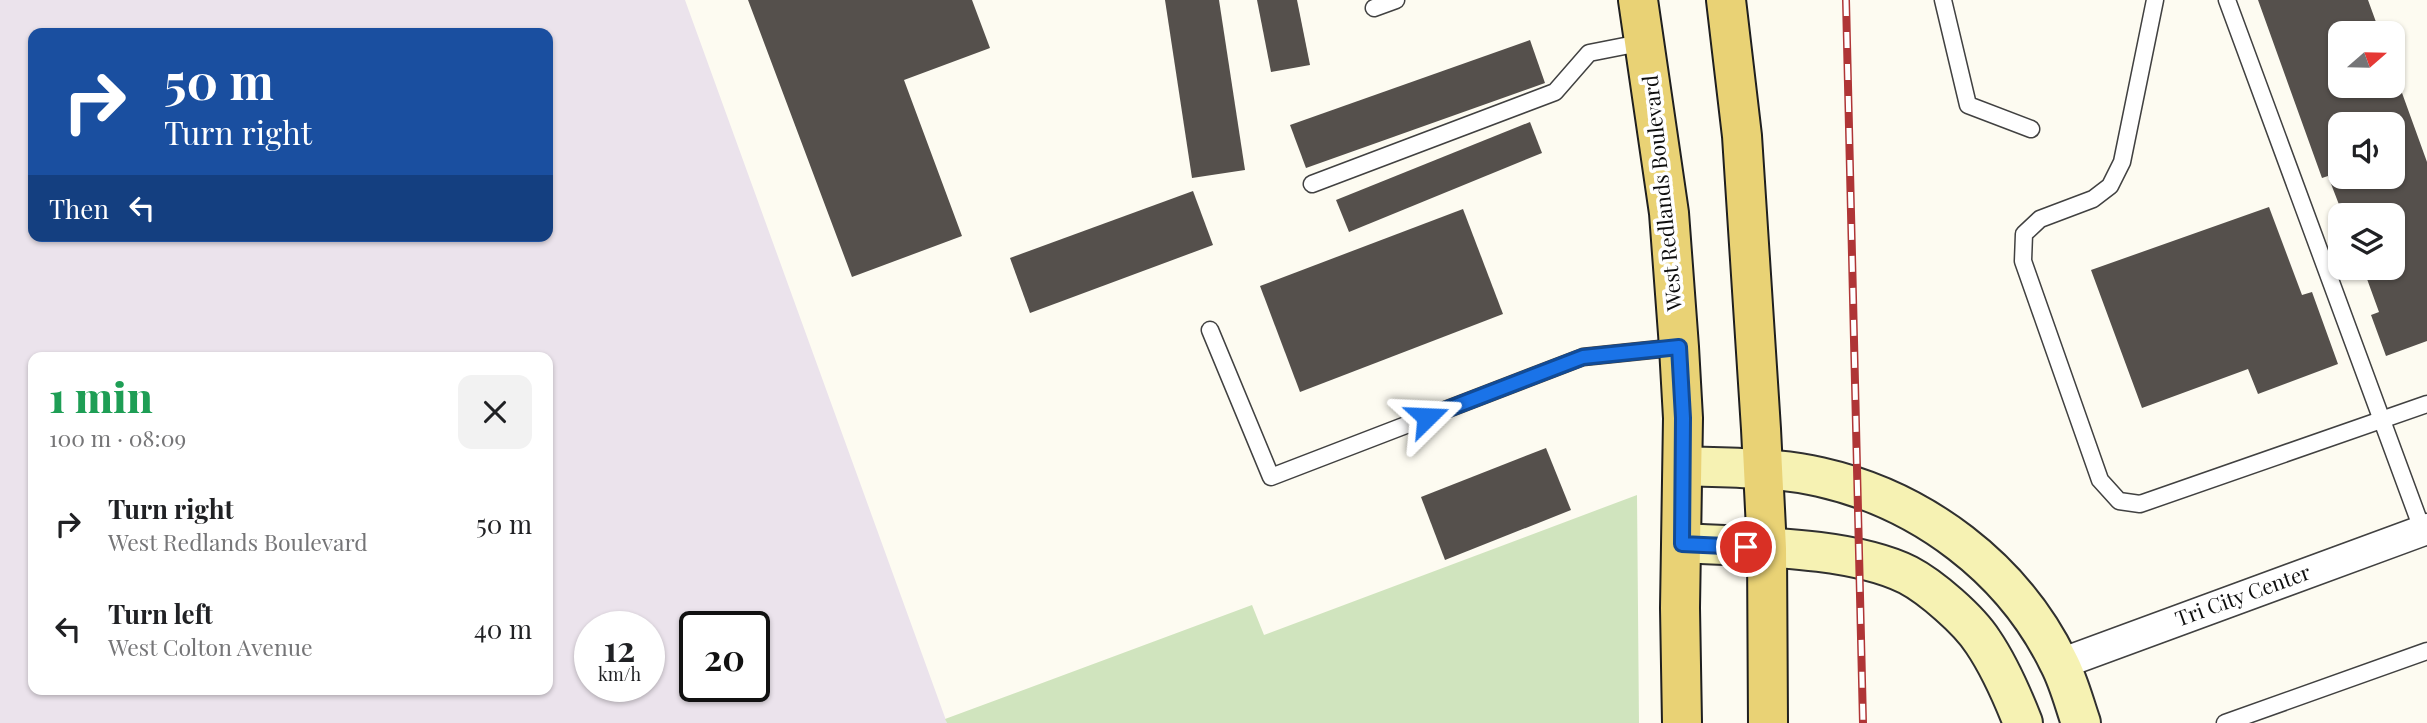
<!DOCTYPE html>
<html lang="en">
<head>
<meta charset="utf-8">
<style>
	body { margin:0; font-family:"Playfair Display",serif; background:#f2f2f2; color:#202124; height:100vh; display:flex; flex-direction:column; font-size:26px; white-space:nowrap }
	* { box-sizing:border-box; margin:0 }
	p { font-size:23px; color:#757577 }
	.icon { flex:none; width:38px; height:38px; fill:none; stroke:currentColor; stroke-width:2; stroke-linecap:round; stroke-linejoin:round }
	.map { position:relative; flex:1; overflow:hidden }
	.drawer { position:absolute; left:28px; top:352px; width:525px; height:343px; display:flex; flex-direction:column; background:#fff; border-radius:14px; box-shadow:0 2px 5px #0004 }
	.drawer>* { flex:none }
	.guide { position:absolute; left:28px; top:28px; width:525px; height:214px; border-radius:14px; box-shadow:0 2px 5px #0004; background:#1a4fa0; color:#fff; overflow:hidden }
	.needle { width:46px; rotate:70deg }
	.controls { position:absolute; left:2328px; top:21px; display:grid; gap:14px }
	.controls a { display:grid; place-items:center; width:77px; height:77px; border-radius:14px; background:#fff; box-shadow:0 2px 5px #0004; font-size:35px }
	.speed { position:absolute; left:574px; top:611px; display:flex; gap:14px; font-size:35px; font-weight:700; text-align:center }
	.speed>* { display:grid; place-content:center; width:91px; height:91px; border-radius:50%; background:#fff; box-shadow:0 2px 5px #0004; line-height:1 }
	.speed small { font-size:18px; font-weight:400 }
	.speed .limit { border:4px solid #111; border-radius:10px; background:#fff; color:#111 }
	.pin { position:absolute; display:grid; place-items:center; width:60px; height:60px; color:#fff; margin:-30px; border:4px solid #fff; border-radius:50%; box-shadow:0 2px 7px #0007 }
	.me { position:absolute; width:77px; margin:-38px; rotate:69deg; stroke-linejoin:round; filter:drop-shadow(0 0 5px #0008) }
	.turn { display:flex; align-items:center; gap:24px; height:147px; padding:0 21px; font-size:32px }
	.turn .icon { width:91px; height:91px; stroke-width:2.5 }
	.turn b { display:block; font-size:49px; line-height:60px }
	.then { display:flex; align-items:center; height:66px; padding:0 21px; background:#0003; gap:14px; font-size:26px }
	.round { display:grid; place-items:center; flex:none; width:74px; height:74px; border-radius:14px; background:#f2f2f2 }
	.summary { display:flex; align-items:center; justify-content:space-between; height:119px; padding:0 21px }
	h1 { font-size:42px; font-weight:800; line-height:52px; color:#1e9e55 }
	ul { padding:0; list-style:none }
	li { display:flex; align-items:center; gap:21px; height:105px; padding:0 21px }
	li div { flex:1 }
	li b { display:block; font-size:26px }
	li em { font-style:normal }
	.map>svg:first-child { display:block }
	.industrial { fill:#ebe3ec; fill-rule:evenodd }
	.green { fill:#d0e4be }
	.building { fill:#55504c; fill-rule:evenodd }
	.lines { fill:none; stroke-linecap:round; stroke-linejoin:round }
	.service-casing { stroke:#414141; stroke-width:19 }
	.minor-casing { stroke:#414141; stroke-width:33 }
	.secondary-casing { stroke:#303030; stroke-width:42 }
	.primary-casing { stroke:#1f1f1f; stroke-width:42 }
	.service { stroke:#fff; stroke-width:16 }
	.minor { stroke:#fff; stroke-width:30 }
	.secondary { stroke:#f6f2b3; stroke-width:38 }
	.primary { stroke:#e9d275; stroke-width:38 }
	.rail-casing { stroke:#af3536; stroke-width:8 }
	.rail { stroke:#fff; stroke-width:5; stroke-dasharray:16; stroke-linecap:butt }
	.route-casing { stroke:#114b97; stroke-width:18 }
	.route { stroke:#1a73e8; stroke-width:12 }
	.labels { text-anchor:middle; stroke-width:7; stroke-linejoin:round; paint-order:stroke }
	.street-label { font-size:21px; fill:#0e0e0e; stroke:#fff }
</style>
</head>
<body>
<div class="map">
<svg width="2427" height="723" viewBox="0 0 2427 723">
	<rect width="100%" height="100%" fill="#fdfbf1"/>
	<path class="industrial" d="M0,0H685L947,723H0ZM33,33H548V236H33ZM33,357H548V690H33ZM590,626H649V686H590ZM695,626H754V686H695Z"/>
	<path class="green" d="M1637,495L1639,723H947L945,719L1252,605L1264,635Z"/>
	<g class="building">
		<path d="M748,0H972L990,48L904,80L962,236L852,277Z"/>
		<path d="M1165,0H1219L1245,170L1192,178Z"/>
		<path d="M1257,0H1297L1310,65L1271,72Z"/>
		<path d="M2258,0H2368L2380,33H2340V86H2392L2393,68L2427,162V341L2386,356L2371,315L2379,312L2363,268H2392V215H2343L2328,176L2322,178ZM2340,124H2392V177H2340Z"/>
		<path d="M1530,40L1545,83L1306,168L1290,125Z"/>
		<path d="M1530,122L1542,153L1349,232L1336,200Z"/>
		<path d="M1193,191L1213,245L1030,313L1010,258Z"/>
		<path d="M2269,207L2302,295L2312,292L2338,364L2258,394L2248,369L2142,408L2091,270Z"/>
		<path d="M1463,209L1503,314L1300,392L1260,286Z"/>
		<path d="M1546,448L1571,510L1445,560L1421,497Z"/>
	</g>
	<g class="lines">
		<defs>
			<g id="service">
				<path d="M1943,0L1968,105L2031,129"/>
				<path d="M2155,0L2122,162L2110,186L2093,199L2040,219L2024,234L2023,261L2100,480L2119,501L2140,504L2427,404"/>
				<path d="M2227,0L2425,537"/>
				<path d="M1374,8L1396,0"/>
				<path d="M1312,184L1555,92L1589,53L1645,42"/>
				<path d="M1210,330L1271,477L1583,357L1679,347"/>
				<path d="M2225,723L2427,651"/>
			</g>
			<path id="minor" d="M2060,664L2427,529"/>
			<g id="secondary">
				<path d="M1683,466C1728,468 1776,467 1820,477C1922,500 2013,568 2059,663C2069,682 2074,703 2081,723"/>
				<path d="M1682,543C1748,547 1850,546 1908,575C1931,587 1969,620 1983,642C2000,667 2012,695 2023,723"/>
			</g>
			<g id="primary">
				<path d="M1638,0L1669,213L1679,347L1683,418L1680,608L1682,723"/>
				<path d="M1726,0L1742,136L1761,429L1767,549L1768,723"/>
			</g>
		</defs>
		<use href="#service" class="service-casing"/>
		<use href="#minor" class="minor-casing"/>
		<use href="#secondary" class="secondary-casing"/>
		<use href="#primary" class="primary-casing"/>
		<use href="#service" class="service"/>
		<use href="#minor" class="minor"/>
		<use href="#secondary" class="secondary"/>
		<use href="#primary" class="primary"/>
		<defs>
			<path id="rail" d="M1846,0L1863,723"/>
		</defs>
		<use href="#rail" class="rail-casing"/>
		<use href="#rail" class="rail"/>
	</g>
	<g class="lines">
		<defs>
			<path id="route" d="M1427,417L1583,357L1679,347L1683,418L1682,544L1746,547"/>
		</defs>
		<use href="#route" class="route-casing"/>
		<use href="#route" class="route"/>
	</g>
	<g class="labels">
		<g class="street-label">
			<text transform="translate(1663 193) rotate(-96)" y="7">West Redlands Boulevard</text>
			<text transform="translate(2243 596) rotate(-20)" y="7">Tri City Center</text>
		</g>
	</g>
</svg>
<div class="controls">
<a><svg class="needle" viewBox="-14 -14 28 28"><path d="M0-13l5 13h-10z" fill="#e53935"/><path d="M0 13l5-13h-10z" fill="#757577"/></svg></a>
<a><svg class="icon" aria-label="sound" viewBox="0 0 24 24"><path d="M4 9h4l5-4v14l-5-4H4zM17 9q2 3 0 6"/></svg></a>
<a><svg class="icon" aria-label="layers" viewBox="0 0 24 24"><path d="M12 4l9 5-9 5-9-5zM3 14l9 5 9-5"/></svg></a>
</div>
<div class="speed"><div>12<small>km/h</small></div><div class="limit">20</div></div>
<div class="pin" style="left:1746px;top:547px;background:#d93025"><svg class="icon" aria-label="arrive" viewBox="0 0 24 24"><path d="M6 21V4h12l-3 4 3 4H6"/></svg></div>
<svg class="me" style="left:1427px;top:417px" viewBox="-20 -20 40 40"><path d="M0-17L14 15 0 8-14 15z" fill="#1a73e8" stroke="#fff" stroke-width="4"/></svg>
<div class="guide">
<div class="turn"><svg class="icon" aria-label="right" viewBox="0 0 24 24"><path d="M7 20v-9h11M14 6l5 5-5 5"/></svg><div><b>50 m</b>Turn right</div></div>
<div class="then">Then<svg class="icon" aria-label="left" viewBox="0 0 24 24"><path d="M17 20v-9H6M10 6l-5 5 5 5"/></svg></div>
</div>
<section class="drawer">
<div class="summary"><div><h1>1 min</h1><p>100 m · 08:09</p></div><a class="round"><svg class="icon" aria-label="close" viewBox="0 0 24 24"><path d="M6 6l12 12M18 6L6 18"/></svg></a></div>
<ul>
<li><svg class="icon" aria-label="right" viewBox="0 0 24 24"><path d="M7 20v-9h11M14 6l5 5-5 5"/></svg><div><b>Turn right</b><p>West Redlands Boulevard</p></div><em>50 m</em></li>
<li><svg class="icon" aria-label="left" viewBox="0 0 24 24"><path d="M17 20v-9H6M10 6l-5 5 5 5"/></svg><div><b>Turn left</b><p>West Colton Avenue</p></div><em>40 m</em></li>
</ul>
</section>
</div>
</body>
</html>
